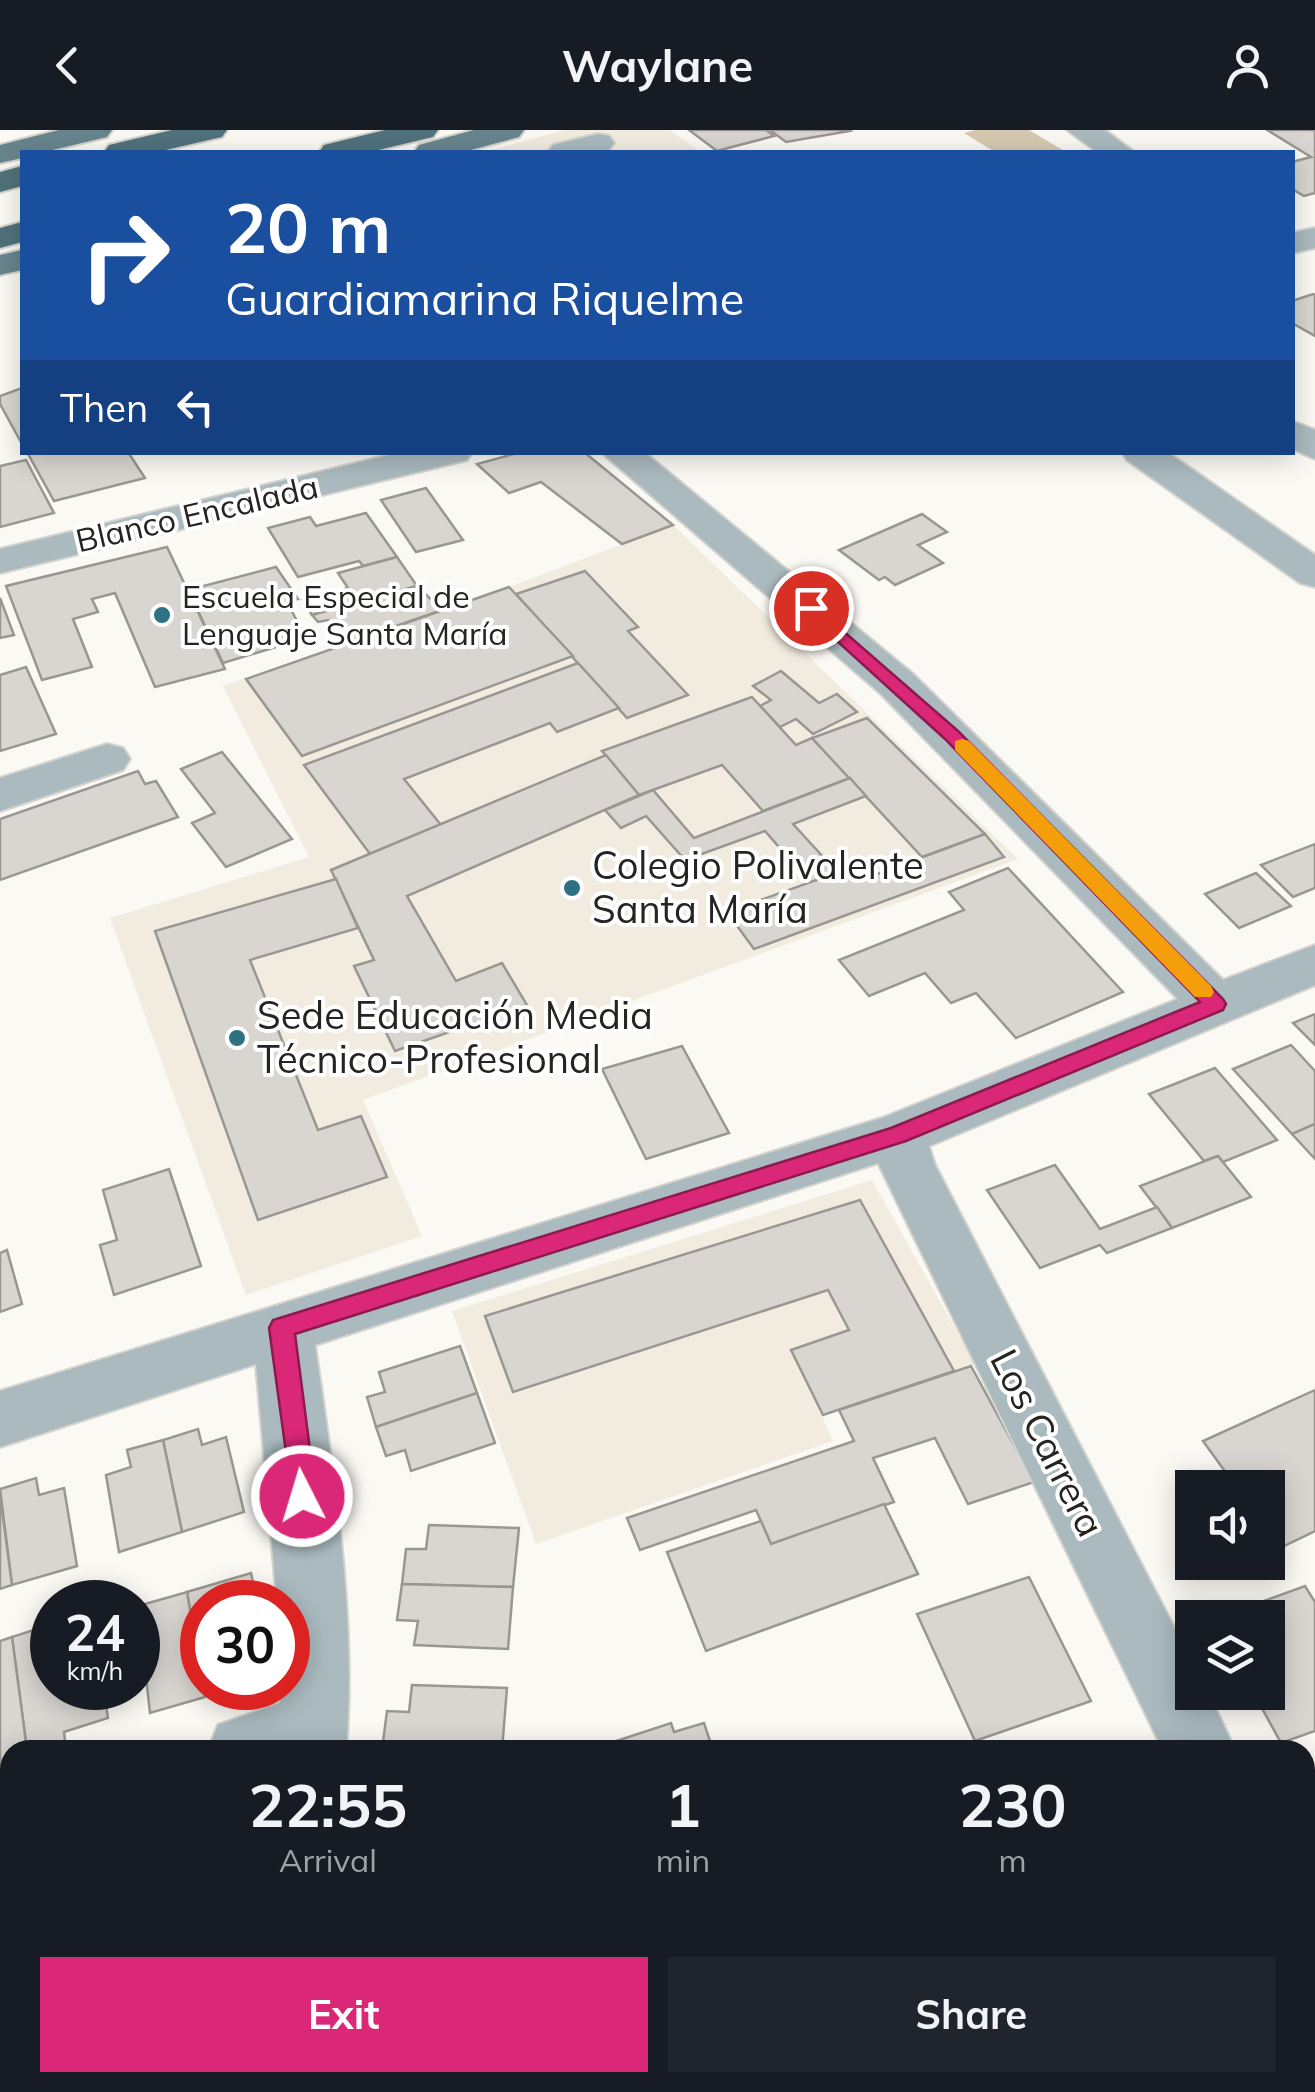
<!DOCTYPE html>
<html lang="en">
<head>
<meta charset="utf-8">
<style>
	body { margin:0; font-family:Mulish,sans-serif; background:#20242c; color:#f1f3f6; height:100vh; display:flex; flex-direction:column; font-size:38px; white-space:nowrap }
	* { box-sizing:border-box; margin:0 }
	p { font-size:32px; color:#9ea1a6 }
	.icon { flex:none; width:55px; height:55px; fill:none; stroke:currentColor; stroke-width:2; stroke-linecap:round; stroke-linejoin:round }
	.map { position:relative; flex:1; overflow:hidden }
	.sheet { position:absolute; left:0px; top:1610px; width:1315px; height:352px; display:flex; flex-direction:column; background:#171b24; border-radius:30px 30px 0 0; box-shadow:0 5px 25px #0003 }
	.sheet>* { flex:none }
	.hud { position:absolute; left:20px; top:20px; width:1275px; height:305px; border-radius:0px; box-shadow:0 5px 25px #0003; background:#1a4fa0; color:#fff; overflow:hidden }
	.controls { position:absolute; left:1175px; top:1340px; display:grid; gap:20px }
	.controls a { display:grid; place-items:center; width:110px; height:110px; border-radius:0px; background:#171b24; box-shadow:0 5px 25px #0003; font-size:50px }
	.speed { position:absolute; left:30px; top:1450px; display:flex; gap:20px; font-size:50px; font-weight:700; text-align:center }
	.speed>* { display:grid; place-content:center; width:130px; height:130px; border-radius:50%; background:#171b24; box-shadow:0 5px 25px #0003; line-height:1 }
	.speed small { font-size:25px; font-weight:400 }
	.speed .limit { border:15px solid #d22; background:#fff; color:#111 }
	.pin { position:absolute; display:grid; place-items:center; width:85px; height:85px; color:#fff; margin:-42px; border:5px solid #fff; border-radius:50%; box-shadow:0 2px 10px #0007 }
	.me { position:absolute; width:110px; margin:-55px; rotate:355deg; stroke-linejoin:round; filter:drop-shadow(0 0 8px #0008) }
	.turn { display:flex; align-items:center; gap:35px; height:210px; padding:0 40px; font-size:45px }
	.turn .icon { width:130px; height:130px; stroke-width:2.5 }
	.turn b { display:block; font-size:70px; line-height:85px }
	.then { display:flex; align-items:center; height:95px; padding:0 40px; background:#0003; gap:20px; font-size:38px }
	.eta { display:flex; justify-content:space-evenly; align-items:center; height:170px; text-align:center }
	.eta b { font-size:60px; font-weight:700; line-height:70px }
	.action { display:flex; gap:20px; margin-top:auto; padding:20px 40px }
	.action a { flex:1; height:115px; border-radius:0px; background:#db2777; color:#fff; font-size:40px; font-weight:700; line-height:115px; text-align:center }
	.action a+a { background:#20242c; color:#f1f3f6 }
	header { display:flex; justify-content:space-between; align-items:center; height:130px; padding:0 40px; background:#171b24; font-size:45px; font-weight:700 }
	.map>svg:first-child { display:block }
	.built { fill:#f2ece0 }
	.green { fill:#d7c9b1 }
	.building { fill:#d9d6d1; stroke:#9a9792; stroke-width:2.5 }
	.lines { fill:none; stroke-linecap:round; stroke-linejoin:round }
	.minor-casing { stroke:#d4d3cd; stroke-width:4 }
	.major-casing { stroke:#d4d3cd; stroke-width:4 }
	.highway-casing { stroke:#d4d3cd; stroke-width:4 }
	.minor { fill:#aababf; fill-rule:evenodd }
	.major { fill:#68858e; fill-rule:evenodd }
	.highway { fill:#50727c; fill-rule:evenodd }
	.route { fill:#db2777; stroke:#8e194d; stroke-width:2.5 }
	.slow { fill:#f59e0b }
	.poi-dot { fill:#2e7182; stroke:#fff; stroke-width:4 }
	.labels { text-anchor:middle; stroke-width:8; stroke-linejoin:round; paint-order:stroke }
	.far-street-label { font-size:32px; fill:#252422; stroke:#fff }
	.far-poi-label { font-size:32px; fill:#252422; stroke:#fff; text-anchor:start }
	.poi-label { font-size:38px; fill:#252422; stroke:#fff; text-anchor:start }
	.street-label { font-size:38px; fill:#252422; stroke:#fff }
</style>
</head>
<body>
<header><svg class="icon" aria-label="back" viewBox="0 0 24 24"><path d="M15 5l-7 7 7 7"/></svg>Waylane<svg class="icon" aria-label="person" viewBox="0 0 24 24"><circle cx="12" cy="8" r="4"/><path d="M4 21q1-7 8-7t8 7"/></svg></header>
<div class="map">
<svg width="1315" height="1962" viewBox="0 0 1315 1962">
	<rect width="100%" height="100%" fill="#fbf9f3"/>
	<g class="built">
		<path d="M564,0H670L700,22H484Z"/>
		<path d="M673,395L1018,729L363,970L422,1106L246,1165L110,788L309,727L223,556L509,457Z"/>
		<path d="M872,1050L975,1234L822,1286L833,1311L536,1414L452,1181Z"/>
	</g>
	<path class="green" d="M975,0H1029L1066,22H995L964,3Z"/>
	<g class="building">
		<path d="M689,0H766L774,6L717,21Z"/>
		<path d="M770,0H848L850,1L786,12Z"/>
		<path d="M1267,0H1315V63L1304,66L1292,59V32L1311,27Z"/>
		<path d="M1313,164L1315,165V206L1292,193V171Z"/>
		<path d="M22,258V314L0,274V266Z"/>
		<path d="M27,322H128L145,348L54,371Z"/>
		<path d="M521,322H584L673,395L622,414L541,352L509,363L477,334Z"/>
		<path d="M26,330L54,383L0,397V336Z"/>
		<path d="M426,358L463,410L416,422L381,370Z"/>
		<path d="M366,383L397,427L363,436L359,431L298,447L268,398L310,387L316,396Z"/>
		<path d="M922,384L947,402L918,415L943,433L895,455L885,447L879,450L839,420Z"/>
		<path d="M167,417L225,539L155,557L115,463L92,469L98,482L73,489L92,537L42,550L6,456Z"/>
		<path d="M397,427L417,456L312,485L303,470L348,458L338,443Z"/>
		<path d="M276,437L298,469L287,472L306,508L223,533L188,460Z"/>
		<path d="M585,441L638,497L628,501L688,565L627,588L516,464Z"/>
		<path d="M417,456L442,480L350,512L328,490L318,492L312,485Z"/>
		<path d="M509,457L573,526L302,626L246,549Z"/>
		<path d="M0,468L14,505L0,508Z"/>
		<path d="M578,533L619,578L557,602L550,593L404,649L441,695L370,724L304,635Z"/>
		<path d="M26,537L56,604L0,621V545Z"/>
		<path d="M781,541L819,573L837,564L857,582L813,604L796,589L780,597L760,576L771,570L753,556Z"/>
		<path d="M752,567L796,615L812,608L850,648L763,681L722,635L639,665L602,621Z"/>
		<path d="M867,588L985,704L922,727L812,608Z"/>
		<path d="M222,622L292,709L226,737L192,693L215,683L181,639Z"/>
		<path d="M606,625L639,665L407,766L456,851L502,833L527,875L395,921L354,836L374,830L331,740Z"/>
		<path d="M138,641L145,654L156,651L178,687L0,750V689Z"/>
		<path d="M850,648L866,666L793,694L837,742L810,753L765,701L685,730L646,686L621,698L605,680L653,660L694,708Z"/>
		<path d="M985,704L1004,727L754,819L727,782L861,734L872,746Z"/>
		<path d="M1315,714V758L1293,767L1261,735Z"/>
		<path d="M1008,738L1123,862L1016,908L976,863L951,873L925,843L869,866L839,830L964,780L949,762Z"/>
		<path d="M1256,743L1291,776L1239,798L1205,764Z"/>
		<path d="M336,749L358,798L250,830L318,1000L361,986L387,1047L258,1090L155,801Z"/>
		<path d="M1315,884V915L1293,893Z"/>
		<path d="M1291,915L1315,941V994L1292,1004L1233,939Z"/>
		<path d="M682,916L729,1003L646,1029L602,939Z"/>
		<path d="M1215,938L1277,1010L1223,1032L1218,1026L1204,1031L1149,964Z"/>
		<path d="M1315,994V1029L1292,1004Z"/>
		<path d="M1218,1026L1251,1067L1172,1098L1140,1056Z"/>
		<path d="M1055,1035L1100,1099L1157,1077L1172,1098L1107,1123L1100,1115L1040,1138L987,1060Z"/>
		<path d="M169,1039L201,1136L114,1165L100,1115L117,1110L103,1060Z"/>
		<path d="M860,1070L954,1241L823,1285L791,1220L849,1200L828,1160L513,1262L485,1186Z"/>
		<path d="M7,1120L22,1174L0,1182V1123Z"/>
		<path d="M460,1216L477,1263L376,1297L367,1267L385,1262L379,1242Z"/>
		<path d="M971,1236L1034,1352L968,1374L935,1308L873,1328L894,1372L771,1414L756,1380L640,1420L627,1388L854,1311L839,1280Z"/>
		<path d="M1315,1260V1401L1280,1418L1268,1400V1358H1237L1203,1311Z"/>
		<path d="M477,1263L495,1313L411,1341L405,1320L386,1326L376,1297Z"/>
		<path d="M198,1299L202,1315L226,1307L244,1382L182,1402L163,1310Z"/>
		<path d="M163,1310L182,1402L119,1422L106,1345L131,1337L127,1320Z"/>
		<path d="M36,1348L39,1365L64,1358L77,1436L12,1455L0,1359Z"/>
		<path d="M0,1365L12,1455L0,1459Z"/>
		<path d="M884,1374L918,1444L706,1521L667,1422L761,1391L771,1414Z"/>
		<path d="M429,1395L519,1398L513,1457L402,1454L406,1419H426Z"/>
		<path d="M251,1443L257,1472H202V1552L187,1462Z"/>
		<path d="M1029,1447L1091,1571L975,1611L917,1484Z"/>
		<path d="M402,1454L513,1457L508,1519L414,1515L418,1491L397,1490Z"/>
		<path d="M1305,1456L1315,1472V1601L1281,1613L1253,1562H1268V1488H1217Z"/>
		<path d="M187,1462L205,1567L150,1583L138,1476Z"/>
		<path d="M52,1494V1558H103L108,1588L64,1602L66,1620H27L12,1507Z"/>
		<path d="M12,1507L27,1620H10V1642L0,1645V1511Z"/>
		<path d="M412,1555L507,1558L502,1620H382L387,1581L409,1582Z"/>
		<path d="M671,1593L674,1602L704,1593L713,1620H589Z"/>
		<path d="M10,1778V1885L0,1887V1781Z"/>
		<path d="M62,1952H90V1962H19Z"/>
		<rect x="90" y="1952" width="78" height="10"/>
		<path d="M575,1952H752L727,1962H578Z"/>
		<path d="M869,1952H1015L1018,1962H843Z"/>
		<path d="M1027,1952H1292L1297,1962H1200L1197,1955L1179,1962H1031Z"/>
	</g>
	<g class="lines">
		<defs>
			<g id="minor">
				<path d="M1067,0H1105L1134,22H1097Z"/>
				<path d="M598,4L609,6L614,13L609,20L548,22L553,15Z"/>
				<path d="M1315,98V118L1292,123V103Z"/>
				<path d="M1292,291L1315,300V329L1292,319Z"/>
				<path d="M402,322H472L467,330L0,443V419Z"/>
				<path d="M601,322H644L913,544L1223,850L1315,815V855L929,1016L935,1035L1192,1532V1562H1208L1235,1620H1163L878,1033L315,1215C334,1348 357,1487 346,1620H208L218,1595L280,1573L282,1558H288V1472H277L256,1234L0,1317V1261L882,988L1178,869L881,564Z"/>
				<path d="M1122,322H1167L1315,425V457L1300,453L1127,330Z"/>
				<path d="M107,614L123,618L130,629L123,640L0,681V648Z"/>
				<path d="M10,1657V1729L0,1732V1660Z"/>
				<path d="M1305,1797L1315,1801V1894L1305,1890Z"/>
				<path d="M223,1952H301L300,1962H222Z"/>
			</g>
			<g id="major">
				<path d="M59,0H112L107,7L44,22H22V28L0,33V15Z"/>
				<path d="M474,0H524L519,7L463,22H414L419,15Z"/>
				<path d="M22,120V140L0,145V125Z"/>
			</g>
			<g id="highway">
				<path d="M172,0H227L222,7L157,22H104L109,15Z"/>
				<path d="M385,0H438L433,7L370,22H319L324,15Z"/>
				<path d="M22,36V56L0,62V42Z"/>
				<path d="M22,92V112L0,118V98Z"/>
			</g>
		</defs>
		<use href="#minor" class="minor-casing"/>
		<use href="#major" class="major-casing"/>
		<use href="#highway" class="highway-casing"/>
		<use href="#minor" class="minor"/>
		<use href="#major" class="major"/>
		<use href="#highway" class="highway"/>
	</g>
	<path class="route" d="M811,473L958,601L1223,869L1226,874L1223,880L906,1011L295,1204L316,1366L312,1374L302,1378L293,1374L269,1198L273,1190L891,998L1200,872L945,609L805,482L802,478Z"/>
	<path class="slow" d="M962,609L969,611L1211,856L1214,862L1211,867H1195L955,620V611Z"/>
	<g class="poi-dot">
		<circle cx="162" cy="485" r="10"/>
		<circle cx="572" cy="758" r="10"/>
		<circle cx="237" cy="908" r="10"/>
	</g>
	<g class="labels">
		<g class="far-street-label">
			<text transform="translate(197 384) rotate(-13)" y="11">Blanco Encalada</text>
		</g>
		<g class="far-poi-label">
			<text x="182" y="478">Escuela Especial de<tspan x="182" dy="37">Lenguaje Santa María</tspan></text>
		</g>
		<g class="poi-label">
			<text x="592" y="749">Colegio Polivalente<tspan x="592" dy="44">Santa María</tspan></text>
			<text x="257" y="899">Sede Educación Media<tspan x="257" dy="44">Técnico-Profesional</tspan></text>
		</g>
		<g class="street-label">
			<text transform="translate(1047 1313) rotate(63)" y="13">Los Carrera</text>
		</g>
	</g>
</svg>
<div class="controls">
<a><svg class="icon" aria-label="sound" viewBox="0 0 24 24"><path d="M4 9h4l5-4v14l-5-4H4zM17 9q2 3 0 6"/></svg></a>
<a><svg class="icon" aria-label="layers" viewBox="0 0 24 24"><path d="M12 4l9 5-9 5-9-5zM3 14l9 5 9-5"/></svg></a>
</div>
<div class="speed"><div>24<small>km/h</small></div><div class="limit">30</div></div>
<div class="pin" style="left:811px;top:478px;background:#d93025"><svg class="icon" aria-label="arrive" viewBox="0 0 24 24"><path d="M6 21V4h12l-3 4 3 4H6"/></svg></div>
<svg class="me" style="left:302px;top:1366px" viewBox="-20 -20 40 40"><circle r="17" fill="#db2777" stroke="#fff" stroke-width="3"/><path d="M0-11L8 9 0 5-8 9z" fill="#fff"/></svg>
<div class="hud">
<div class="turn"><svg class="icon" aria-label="right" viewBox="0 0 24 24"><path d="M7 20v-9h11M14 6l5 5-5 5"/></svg><div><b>20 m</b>Guardiamarina Riquelme</div></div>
<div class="then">Then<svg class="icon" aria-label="left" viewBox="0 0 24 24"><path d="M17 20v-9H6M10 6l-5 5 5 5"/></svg></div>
</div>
<section class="sheet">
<div class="eta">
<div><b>22:55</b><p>Arrival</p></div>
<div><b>1</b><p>min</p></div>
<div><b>230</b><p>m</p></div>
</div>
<div class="action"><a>Exit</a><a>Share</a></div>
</section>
</div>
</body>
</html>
